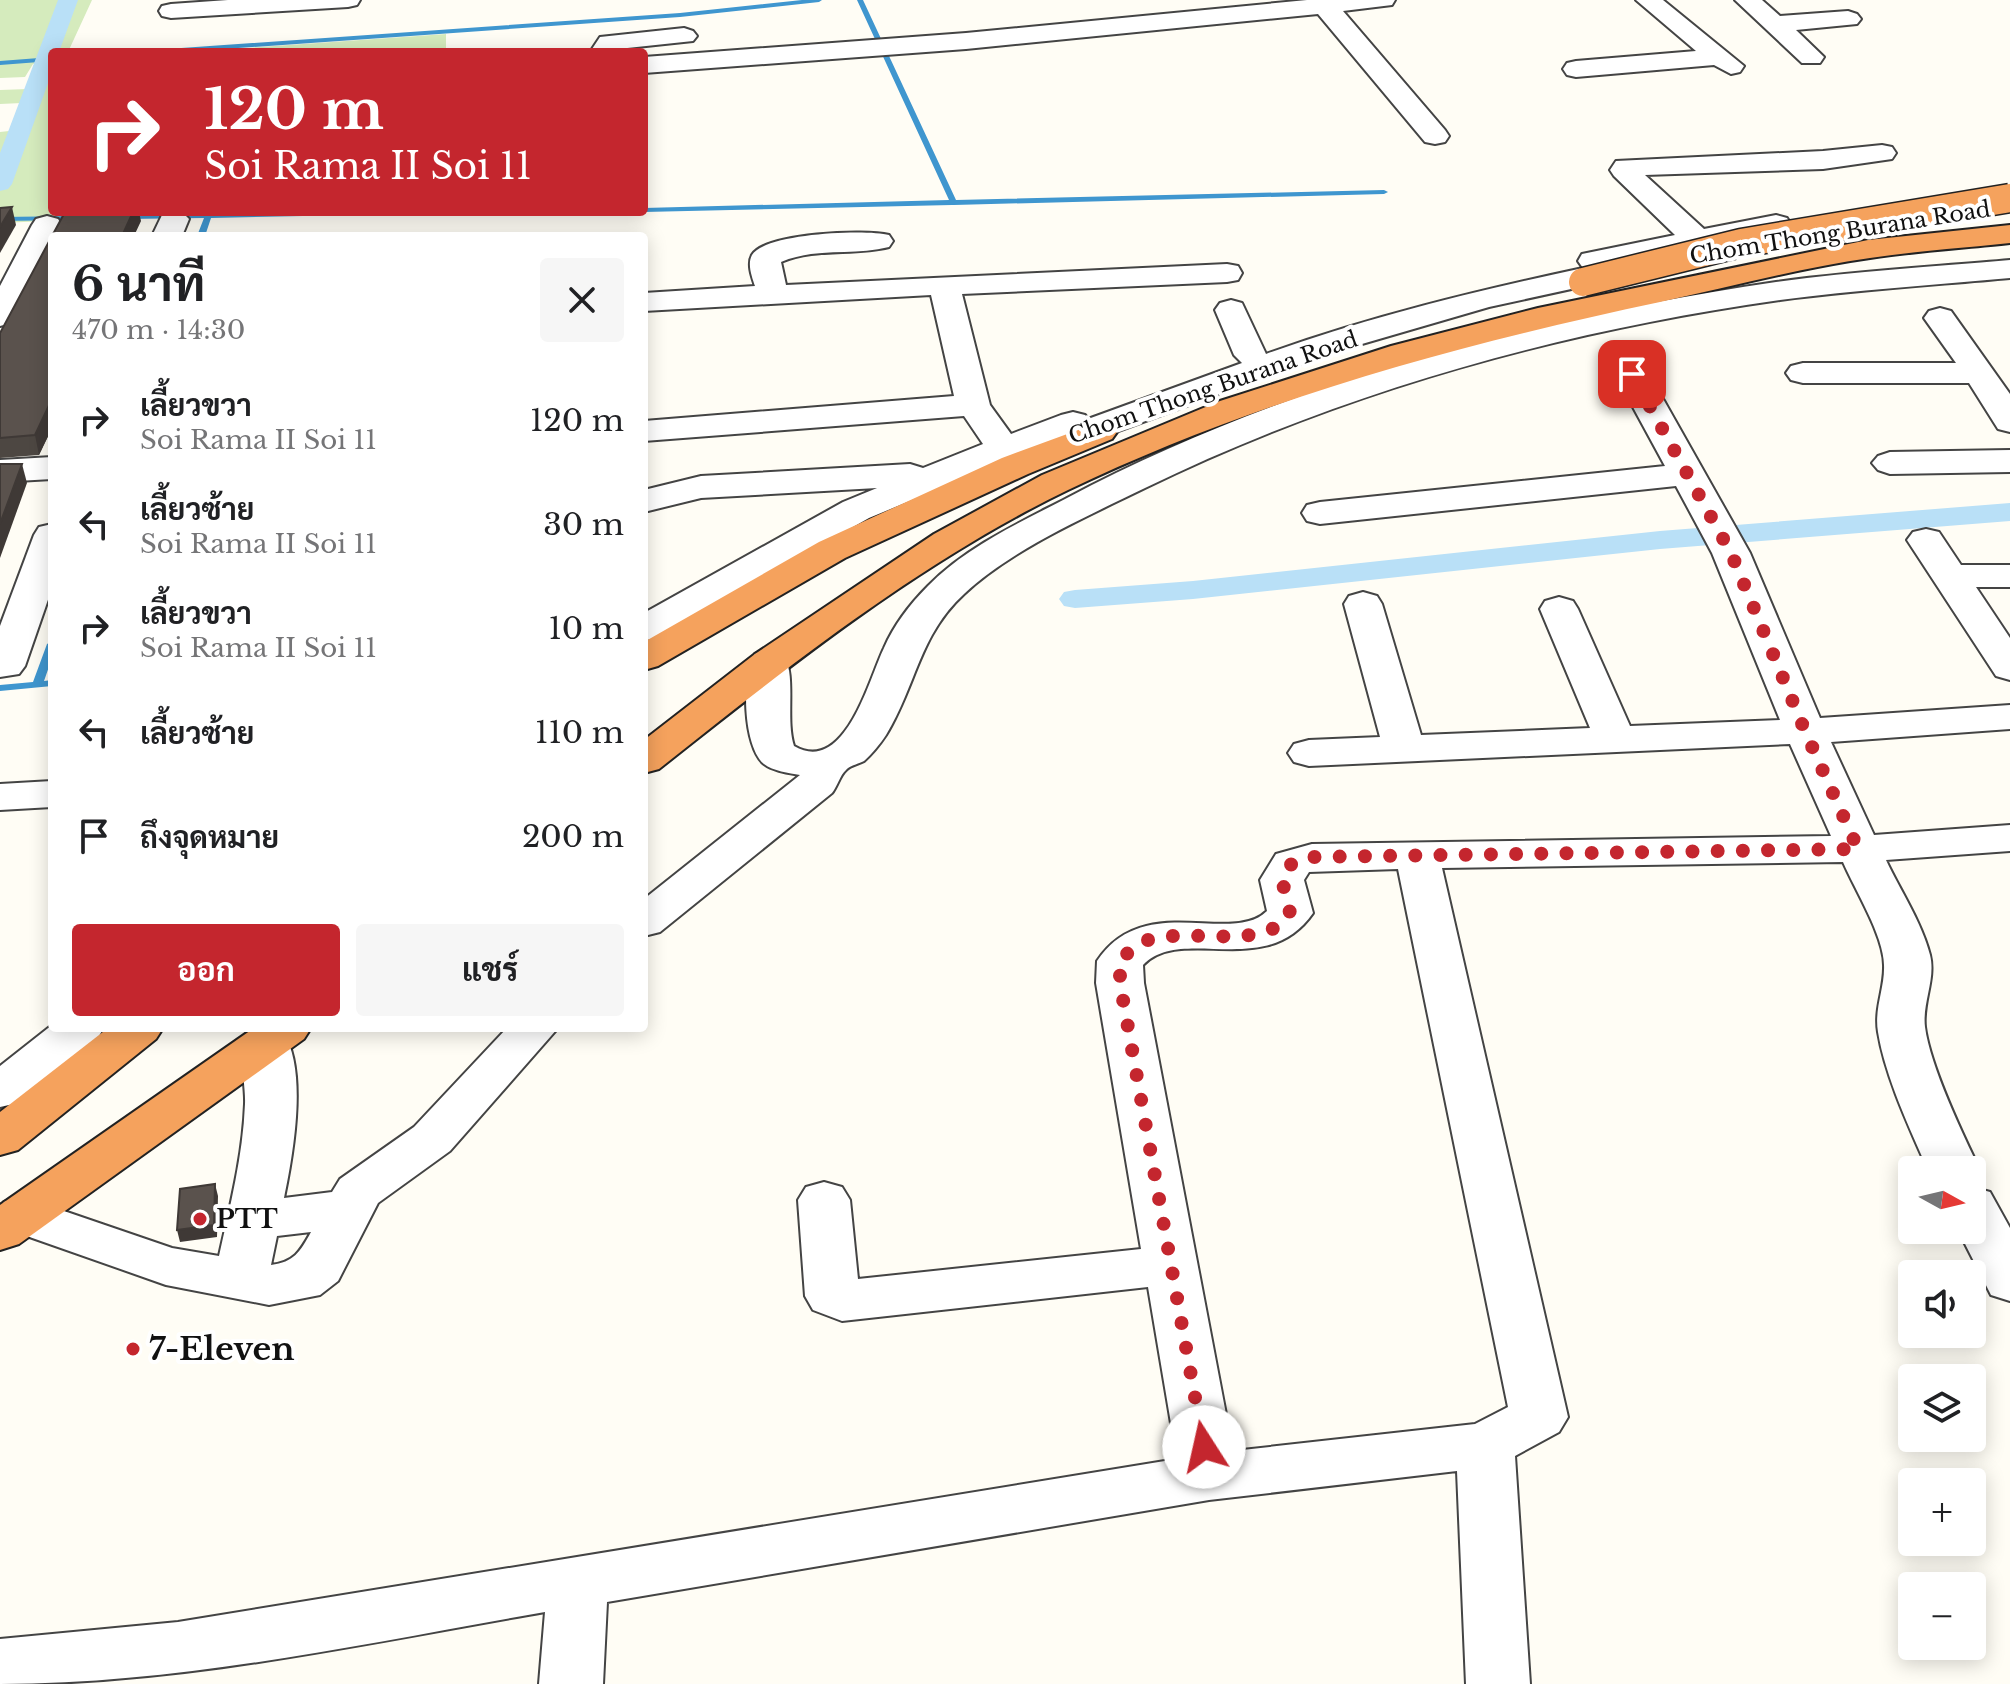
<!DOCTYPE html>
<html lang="th">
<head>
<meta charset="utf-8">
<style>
	body { margin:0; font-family:"Libre Baskerville",Sarabun,serif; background:#f6f6f6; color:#202124; height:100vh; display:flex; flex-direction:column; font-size:30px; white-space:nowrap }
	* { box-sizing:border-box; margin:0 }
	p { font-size:26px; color:#757577 }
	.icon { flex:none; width:44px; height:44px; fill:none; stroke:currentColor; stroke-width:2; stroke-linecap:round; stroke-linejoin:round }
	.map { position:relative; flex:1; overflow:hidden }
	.details { position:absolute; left:48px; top:232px; width:600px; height:800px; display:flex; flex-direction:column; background:#fff; border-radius:8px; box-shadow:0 4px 20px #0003 }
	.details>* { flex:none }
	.guide { position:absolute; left:48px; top:48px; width:600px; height:168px; border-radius:8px; box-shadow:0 4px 20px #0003; background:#c4262e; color:#fff; overflow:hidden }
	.needle { width:52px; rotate:98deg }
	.controls { position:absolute; left:1898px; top:1156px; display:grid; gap:16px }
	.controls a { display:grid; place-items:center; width:88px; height:88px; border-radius:8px; background:#fff; box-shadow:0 4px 20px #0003; font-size:40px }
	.pin { position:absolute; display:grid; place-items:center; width:68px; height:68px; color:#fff; margin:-34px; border-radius:16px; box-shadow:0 4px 12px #0006 }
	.me { position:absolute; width:88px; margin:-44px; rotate:350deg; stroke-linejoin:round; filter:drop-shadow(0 0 6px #0008) }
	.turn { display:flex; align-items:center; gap:28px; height:168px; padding:0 24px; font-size:36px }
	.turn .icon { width:104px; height:104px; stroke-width:2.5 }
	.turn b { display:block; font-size:56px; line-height:68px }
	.round { display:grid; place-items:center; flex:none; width:84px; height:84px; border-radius:8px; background:#f6f6f6 }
	.head { display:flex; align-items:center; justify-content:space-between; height:136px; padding:0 24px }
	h1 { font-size:48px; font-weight:700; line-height:60px }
	.primary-button { display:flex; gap:16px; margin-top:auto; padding:16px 24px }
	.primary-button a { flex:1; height:92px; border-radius:8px; background:#c4262e; color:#fff; font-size:32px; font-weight:700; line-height:92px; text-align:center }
	.primary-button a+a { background:#f6f6f6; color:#202124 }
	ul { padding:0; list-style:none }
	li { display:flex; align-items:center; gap:24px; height:104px; padding:0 24px }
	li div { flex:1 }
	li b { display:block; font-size:30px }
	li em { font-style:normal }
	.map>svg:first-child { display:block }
	.green { fill:#d5ebbd }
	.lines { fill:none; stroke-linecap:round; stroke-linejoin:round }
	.stream { fill:#3f96cf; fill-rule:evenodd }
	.canal { fill:#b9e0f7; fill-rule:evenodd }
	.minor-casing { stroke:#444; stroke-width:4 }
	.highway-casing { stroke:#222; stroke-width:4 }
	.minor { fill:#fff; fill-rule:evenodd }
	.highway { fill:#f5a25d; fill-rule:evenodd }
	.highway-bridge-casing { stroke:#222; stroke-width:31; stroke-linecap:butt }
	.highway-bridge { stroke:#f5a25d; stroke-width:28 }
	.wall { fill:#4d4742 }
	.shaded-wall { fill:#3f3936 }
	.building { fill:#5a524d; stroke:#3f3936; stroke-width:2 }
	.route { stroke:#c4262e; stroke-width:14; stroke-dasharray:0 25.2 }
	.poi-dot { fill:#c4262e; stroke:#fff; stroke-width:3 }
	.labels { text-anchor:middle; stroke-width:8; stroke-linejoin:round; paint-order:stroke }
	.far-street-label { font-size:22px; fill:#111; stroke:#fff }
	.poi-label { font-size:26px; font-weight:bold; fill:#111; stroke:#fff; text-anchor:start }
	.near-poi-label { font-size:32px; font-weight:bold; fill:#111; stroke:#fff; text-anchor:start }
</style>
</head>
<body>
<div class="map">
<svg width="2010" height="1684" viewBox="0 0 2010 1684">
	<rect width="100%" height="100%" fill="#fffdf5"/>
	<g class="green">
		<path d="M0,0H92L68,52H52V60L33,64L25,77L0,78Z"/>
		<path d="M446,34V52H191Z"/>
		<path d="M52,76V212H260L0,223V132L9,131L22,103L0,104V90L28,89Z"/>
	</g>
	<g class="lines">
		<g class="stream">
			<path d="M802,0H822L819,2L680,17L181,52H150L153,50L680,13Z"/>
			<path d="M857,0H863L956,200L1384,190L1388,192L1384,194L954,205H952L644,212H643L644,208L949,200Z"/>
			<path d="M52,57V61L0,65V61Z"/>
			<path d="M278,212H404L400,214L211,218L205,236H197L204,218L125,219L121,217L125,215Z"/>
			<path d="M78,216L79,218L75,220L0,221V217Z"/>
			<path d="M52,641V658L44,681L52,680V686L0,691V685L33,682L47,644Z"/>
		</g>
		<g class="canal">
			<path d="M58,0H78L59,52H52V72L12,184L8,189L0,191V153Z"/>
			<path d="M2010,503V521L1660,549L1193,599L1075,608L1064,606L1059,599L1064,592L1075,590L1193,581L1660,531Z"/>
		</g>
		<defs>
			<g id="minor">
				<path d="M228,0H360L357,5L348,7L171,18L162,16L159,11L162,6L171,4Z"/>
				<path d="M1307,0H1395L1392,5L1343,11L1445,130L1449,136L1445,142L1435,144L1425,142L1318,14L966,49L644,73V57L966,33Z"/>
				<path d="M1636,0H1663L1744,66L1740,72L1731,74L1714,65L1576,77L1567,75L1563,69L1567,63L1576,61L1696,51Z"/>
				<path d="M1735,0H1762L1780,16L1848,11L1857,14L1861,19L1857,24L1796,30L1824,57L1820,63H1802Z"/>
				<path d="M684,28L693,31L697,36L693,41L618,49L616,52H590L600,37Z"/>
				<path d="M1882,145L1892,147L1896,153L1892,159L1823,169L1645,175L1704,229L1776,215L1787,218L1791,224L1787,230L1776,233L1640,261L1644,267L1640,274L1489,307L1331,353L1061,452L1049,455L1034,449L869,518L658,637L644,641V613L843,502L877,488L701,498L644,512V490L701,476L910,464L923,468L983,444L964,416L644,441V421L954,396L931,295L644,311V293L755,286C752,277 747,264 752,255C765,233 866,229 889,235L893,241L889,247C853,256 816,247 781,262L786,285L1227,264L1238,266L1242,273L1238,280L1227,282L962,294L990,405L1011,434L1061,415L1073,412L1085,415L1088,419L1242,363L1234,355L1215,310L1220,303L1231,300L1242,303L1266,354C1369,317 1476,291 1583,268L1578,261L1582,254L1675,235L1614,176L1610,170L1616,161L1823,151Z"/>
				<path d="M182,212L189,219L182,236H152L163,213Z"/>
				<path d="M47,216L58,219L62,225L56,236H52V245L16,316L11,323L0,326V286L32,225L36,219Z"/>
				<path d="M2010,260V278C1933,285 1856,290 1780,300C1561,331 1344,391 1145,488C1086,517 1012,549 964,594C919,635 916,686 886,735C880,744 872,754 864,761C859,764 850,765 846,770C840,775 837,787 832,793L660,932L644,936V899L800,775C789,773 773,771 764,764C743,747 741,674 755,654L769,650L783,654C797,674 785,719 794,746C845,776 869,679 884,648C894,625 910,604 928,586C966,547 1019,523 1067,498C1286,382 1533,318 1776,282C1854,271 1932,267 2010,260Z"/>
				<path d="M1940,308L1951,311L2010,394V432L1998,429L1969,383H1803L1791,380L1786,373L1791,366L1803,363H1956L1924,318L1929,311Z"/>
				<path d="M1632,364L1644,367L1649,374L1750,553L1820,718L2010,705V729L1831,742L1874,835L2010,825V851L1886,860C1900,890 1922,923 1930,955C1936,979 1922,1003 1925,1027C1930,1066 1962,1133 1980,1170L1972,1183V1170H1928C1910,1129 1885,1076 1878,1032C1874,1008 1885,988 1884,965C1884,936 1855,890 1843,862L1442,868L1568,1417L1559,1432L1515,1456L1530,1684H1466L1457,1471L1209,1500L607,1602L603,1684H539L545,1612C365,1643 184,1684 0,1684V1639L178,1622L1177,1459L1148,1287L842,1321L813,1310L805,1296L798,1200L806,1187L824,1182L842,1187L850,1200L858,1279L1141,1249L1096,983L1097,961C1144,890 1232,946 1267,911L1260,880L1276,854L1312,844L1831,836L1790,744L1309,766L1294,762L1288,753L1294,744L1309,740L1380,737L1344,604L1349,596L1363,592L1377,596L1382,604L1421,735L1590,728L1540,609L1545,601L1559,597L1573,601L1578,609L1630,726L1780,720L1712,553L1676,486L1320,524L1307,521L1302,513L1307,505L1320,502L1665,466L1615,374L1620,367ZM1398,869L1508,1407L1475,1424L1233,1451L1144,983L1143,965C1182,924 1266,981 1313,913L1304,880L1309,872Z"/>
				<path d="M2010,450V472L1890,474L1878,470L1872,463L1878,456L1890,452Z"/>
				<path d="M52,457V479L0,482V460Z"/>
				<path d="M52,524V588L25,666L19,674L0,677V626L34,535L39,527Z"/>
				<path d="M1926,529L1939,532L1961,565H2010V587H1976L2010,638V680L1996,676L1907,540L1913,532Z"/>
				<path d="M52,781V807L0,810V784Z"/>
				<path d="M52,1025V1028H104L97,1039L18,1103L0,1107V1066Z"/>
				<path d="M269,1028L283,1032C308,1070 293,1155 284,1198L332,1192L340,1179L414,1127L507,1028H558L450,1151L378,1203L338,1281L320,1295L269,1305L166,1285L4,1228C0,1218 0,1212 4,1202L23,1197L172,1248L219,1256C230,1206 243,1156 245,1104C246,1081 236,1051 249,1032ZM311,1232C300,1252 294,1262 271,1265L277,1236Z"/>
				<path d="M1972,1187L1990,1192L2010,1228V1301L1991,1295L1958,1230H1972Z"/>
			</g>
			<g id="highway">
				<path d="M2010,225V243C1963,248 1916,251 1870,258C1800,268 1729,287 1660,302C1457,345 1256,400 1068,490C921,561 786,668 659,769L644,773V740L755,654L934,534L1042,475L1220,401L1391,346L1538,308L1868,240Z"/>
				<path d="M1100,422L1112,425L1117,432L1112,439L1028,474L845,558L658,666L644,670V642L819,542L1002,458Z"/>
				<path d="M108,1028H163L156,1039L18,1150L0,1155V1112Z"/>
				<path d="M254,1028H311L304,1039L19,1244L0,1250V1205Z"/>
			</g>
		</defs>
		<use href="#minor" class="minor-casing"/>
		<use href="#highway" class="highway-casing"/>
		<use href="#minor" class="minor"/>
		<use href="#highway" class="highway"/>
		<defs>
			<path id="highway-bridge" d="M1583,282L1741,243L2010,198"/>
		</defs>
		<use href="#highway-bridge" class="highway-bridge-casing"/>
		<use href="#highway-bridge" class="highway-bridge"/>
	</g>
	<path class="wall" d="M52,236V428L39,455L0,458V333Z"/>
	<g class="shaded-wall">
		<path d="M12,207L16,225L0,253V227Z"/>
		<path d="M133,212H139L141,221L134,236H122Z"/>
		<path d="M52,399V428L39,455L35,435Z"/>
		<path d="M22,464L27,483L0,558V524Z"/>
		<path d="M215,1184L218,1196L217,1237L180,1242L177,1230Z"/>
	</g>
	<g class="building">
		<path d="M12,207L0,227V208Z"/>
		<path d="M65,212H133L122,236H52Z"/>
		<path d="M52,236V399L35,435L0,438V333Z"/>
		<path d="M0,464H22L0,524Z"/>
		<path d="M215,1184L214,1225L177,1230L180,1189Z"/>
	</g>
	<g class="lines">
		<path class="route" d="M1204,1447L1120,983V961C1125,956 1132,948 1138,944C1180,922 1265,956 1290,913L1282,880L1292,863L1312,857L1858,849L1805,731L1731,553L1632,374"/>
	</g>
	<g class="poi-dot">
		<circle cx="200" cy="1219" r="8"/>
		<circle cx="133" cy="1349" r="8"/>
	</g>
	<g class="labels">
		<g class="far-street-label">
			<text transform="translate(1840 232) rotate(-9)" y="8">Chom Thong Burana Road</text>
			<text transform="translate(1213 387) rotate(-19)" y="8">Chom Thong Burana Road</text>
		</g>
		<g class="poi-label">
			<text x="216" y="1228">PTT</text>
		</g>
		<g class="near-poi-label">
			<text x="149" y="1360">7-Eleven</text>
		</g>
	</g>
</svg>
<div class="controls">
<a><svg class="needle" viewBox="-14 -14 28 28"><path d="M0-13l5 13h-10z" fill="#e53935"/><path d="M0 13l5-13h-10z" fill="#757577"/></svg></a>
<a><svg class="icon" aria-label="sound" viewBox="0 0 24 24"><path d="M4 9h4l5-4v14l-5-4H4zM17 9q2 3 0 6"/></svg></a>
<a><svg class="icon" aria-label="layers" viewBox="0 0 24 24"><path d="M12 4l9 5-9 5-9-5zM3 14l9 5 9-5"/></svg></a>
<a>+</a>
<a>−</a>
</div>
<div class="pin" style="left:1632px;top:374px;background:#d93025"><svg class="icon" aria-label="arrive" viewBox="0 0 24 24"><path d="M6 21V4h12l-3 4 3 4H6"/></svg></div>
<svg class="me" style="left:1204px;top:1447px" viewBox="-20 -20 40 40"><circle r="19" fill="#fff"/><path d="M0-13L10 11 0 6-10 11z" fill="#c4262e"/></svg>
<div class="guide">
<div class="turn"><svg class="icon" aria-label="right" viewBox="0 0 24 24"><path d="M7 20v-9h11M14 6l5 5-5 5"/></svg><div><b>120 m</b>Soi Rama II Soi 11</div></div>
</div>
<section class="details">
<div class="head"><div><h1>6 นาที</h1><p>470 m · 14:30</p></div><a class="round"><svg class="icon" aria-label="close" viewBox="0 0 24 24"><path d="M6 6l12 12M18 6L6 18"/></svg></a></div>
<ul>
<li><svg class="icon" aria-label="right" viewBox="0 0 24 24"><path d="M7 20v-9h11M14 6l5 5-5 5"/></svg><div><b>เลี้ยวขวา</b><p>Soi Rama II Soi 11</p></div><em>120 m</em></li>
<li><svg class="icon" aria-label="left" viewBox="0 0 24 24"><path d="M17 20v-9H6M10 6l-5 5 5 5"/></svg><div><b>เลี้ยวซ้าย</b><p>Soi Rama II Soi 11</p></div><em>30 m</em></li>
<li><svg class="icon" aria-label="right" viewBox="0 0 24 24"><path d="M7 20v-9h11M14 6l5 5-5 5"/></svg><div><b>เลี้ยวขวา</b><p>Soi Rama II Soi 11</p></div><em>10 m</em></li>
<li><svg class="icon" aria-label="left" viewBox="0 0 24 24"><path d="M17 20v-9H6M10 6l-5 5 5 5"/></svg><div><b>เลี้ยวซ้าย</b></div><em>110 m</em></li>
<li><svg class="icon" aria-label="arrive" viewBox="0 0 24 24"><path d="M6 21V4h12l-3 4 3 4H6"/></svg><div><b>ถึงจุดหมาย</b></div><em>200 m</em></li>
</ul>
<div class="primary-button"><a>ออก</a><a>แชร์</a></div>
</section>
</div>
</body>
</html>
